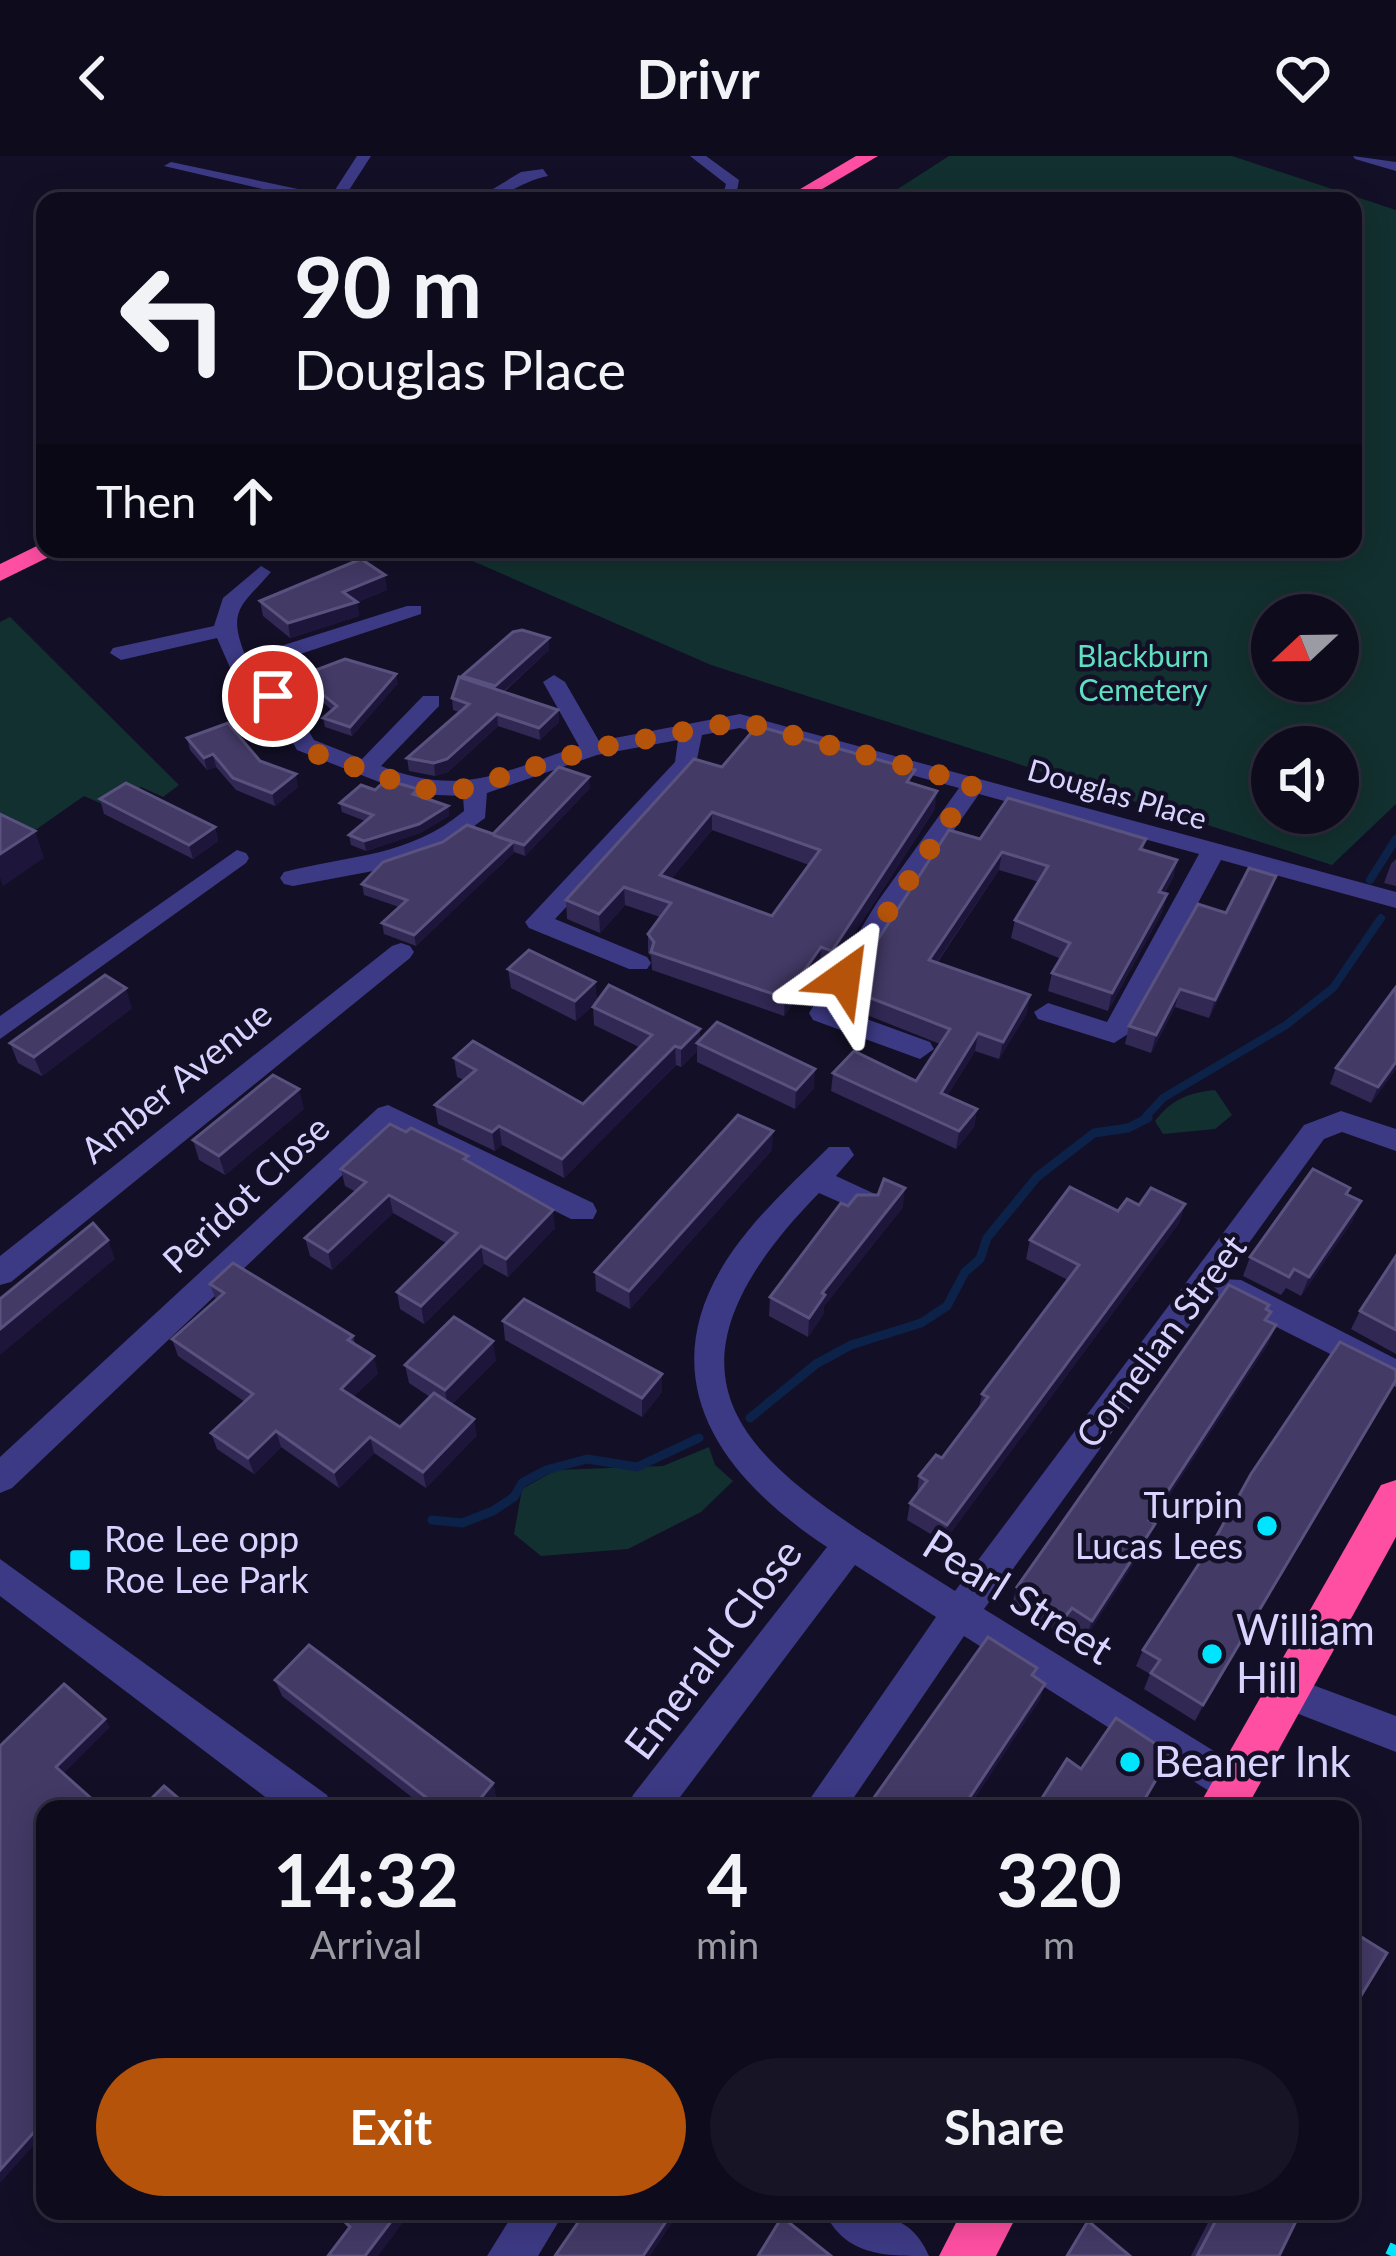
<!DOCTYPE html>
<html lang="en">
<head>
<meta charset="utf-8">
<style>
	body { margin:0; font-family:Lato,sans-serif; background:#171425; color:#f1f3f6; height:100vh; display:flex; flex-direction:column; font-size:45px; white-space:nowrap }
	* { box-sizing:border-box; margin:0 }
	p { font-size:39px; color:#9b9ba3 }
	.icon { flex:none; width:66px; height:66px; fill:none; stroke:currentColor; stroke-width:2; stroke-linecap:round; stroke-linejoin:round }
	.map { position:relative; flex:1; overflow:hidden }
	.sheet { position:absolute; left:36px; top:1644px; width:1323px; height:420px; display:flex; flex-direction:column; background:#0e0b1c; border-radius:24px; box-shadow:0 6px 30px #0003,0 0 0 3px #2e2b3b }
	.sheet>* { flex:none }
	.banner { position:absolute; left:36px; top:36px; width:1326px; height:366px; border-radius:24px; box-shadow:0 6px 30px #0003,0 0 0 3px #2e2b3b; background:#0e0b1c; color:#f1f3f6; overflow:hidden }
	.needle { width:78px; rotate:248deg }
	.buttons { position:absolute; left:1251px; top:438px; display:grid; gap:24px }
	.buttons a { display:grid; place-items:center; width:108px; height:108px; border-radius:50%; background:#0e0b1c; box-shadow:0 6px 30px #0003,0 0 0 3px #2e2b3b; font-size:60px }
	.pin { position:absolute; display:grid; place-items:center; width:102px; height:102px; color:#fff; margin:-51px; border:6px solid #fff; border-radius:50%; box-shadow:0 3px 12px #0007 }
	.me { position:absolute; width:132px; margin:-66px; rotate:31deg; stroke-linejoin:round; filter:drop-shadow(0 0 9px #0008) }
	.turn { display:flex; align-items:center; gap:42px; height:252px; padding:0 60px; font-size:54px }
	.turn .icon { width:156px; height:156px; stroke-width:2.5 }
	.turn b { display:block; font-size:84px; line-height:102px }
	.then { display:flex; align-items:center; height:114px; padding:0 60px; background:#0003; gap:24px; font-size:45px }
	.eta { display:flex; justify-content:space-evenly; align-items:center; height:204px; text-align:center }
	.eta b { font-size:72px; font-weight:700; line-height:84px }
	.action { display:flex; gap:24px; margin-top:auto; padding:24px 60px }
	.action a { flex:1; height:138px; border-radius:72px; background:#b45309; color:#fff; font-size:48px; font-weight:700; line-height:138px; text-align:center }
	.action a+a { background:#171425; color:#f1f3f6 }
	header { display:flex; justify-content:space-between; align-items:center; height:156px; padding:0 60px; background:#0e0b1c; font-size:54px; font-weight:700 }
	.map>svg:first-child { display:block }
	.green { fill:#12302f; fill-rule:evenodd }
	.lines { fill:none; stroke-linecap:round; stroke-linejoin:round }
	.stream-far1 { stroke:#0c2248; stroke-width:8 }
	.stream { stroke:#0c2248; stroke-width:9 }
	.street { fill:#3d3a85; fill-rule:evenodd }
	.highway { fill:#ff4fa3; fill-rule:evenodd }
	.rail { stroke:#00e5ff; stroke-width:12; stroke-dasharray:24 21; stroke-linecap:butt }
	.wall { fill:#312854; fill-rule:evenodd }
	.shaded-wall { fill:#1d163a }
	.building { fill:#433a66; stroke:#5a527e; stroke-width:3; fill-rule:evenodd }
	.route { stroke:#b45309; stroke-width:21; stroke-dasharray:0 37.8 }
	.poi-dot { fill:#00e5ff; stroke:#130f26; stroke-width:4.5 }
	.labels { text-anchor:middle; stroke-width:9; stroke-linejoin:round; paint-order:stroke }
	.far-park-label { font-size:30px; fill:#5fe0c0; stroke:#130f26 }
	.far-street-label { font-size:30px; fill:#d9d4ff; stroke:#130f26 }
	.street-label { font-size:36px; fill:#d9d4ff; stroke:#130f26 }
	.poi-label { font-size:36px; fill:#d9d4ff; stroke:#130f26; text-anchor:end }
	.near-street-label { font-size:42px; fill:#d9d4ff; stroke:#130f26 }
	.near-poi-label { font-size:42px; fill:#d9d4ff; stroke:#130f26; text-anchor:start }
</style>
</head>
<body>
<header><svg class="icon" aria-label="back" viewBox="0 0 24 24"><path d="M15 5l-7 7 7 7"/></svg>Drivr<svg class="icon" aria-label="heart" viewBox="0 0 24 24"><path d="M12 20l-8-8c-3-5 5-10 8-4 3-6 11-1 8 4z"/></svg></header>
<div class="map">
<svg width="1396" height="2100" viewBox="0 0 1396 2100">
	<rect width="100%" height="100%" fill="#130f26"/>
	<g class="green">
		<path d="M949,0H1232L1396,54V648L1332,709L711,509L445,393H1353V45H879ZM1338,459V525H1272V459ZM1272,591H1338V657H1272Z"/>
		<path d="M10,461L179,629L163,641L141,631L109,651L84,640L21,684L0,674V466Z"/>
		<path d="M1215,934L1232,959L1215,973L1163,978L1155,965C1172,943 1188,937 1215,934Z"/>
		<path d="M709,1291L715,1309L733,1325L701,1356L628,1393L541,1400L514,1378L522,1333L556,1314L663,1310Z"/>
	</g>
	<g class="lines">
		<g class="stream-far1">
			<path d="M1370,724L1396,683"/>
			<path d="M1142,965L1163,942L1286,869L1333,832L1381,762"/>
		</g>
		<g class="stream">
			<path d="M750,1262L816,1208L851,1189L921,1167L947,1150L965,1116L980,1103L987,1082L1037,1021L1094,977L1128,972L1148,962"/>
			<path d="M432,1364L462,1367L493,1355L514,1341L522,1327L546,1314L587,1303L637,1311L699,1282"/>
		</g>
		<g class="street">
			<path d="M357,0H371L342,45H314L164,10L171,6L331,40Z"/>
			<path d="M690,0H706L739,24L735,45H721L726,28Z"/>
			<path d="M1353,0L1396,6V15L1355,3Z"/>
			<path d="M543,13L548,20C521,25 501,45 473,45L521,16Z"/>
			<path d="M261,410L271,416C242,450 226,453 246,501L407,450H421V458L255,513L290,544L314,584L362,603L423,540H439V550L381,610C461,642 502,616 579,590L543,526L554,519L565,526L599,585L740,558L1396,736V752L1221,704L1128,878L1114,887L1038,863L1034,856L1048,847L1107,866L1199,698L979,638L898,754L839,853L930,886L934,893L920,903L813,864L809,857L878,745L959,632L740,572L702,579L695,613L555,763L647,801L651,807L647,813H629L529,772L525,766L675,606L678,584L597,599L487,637L485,662L443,693L400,710L293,730L284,728L280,722L284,716C350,699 409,701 464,655L463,640L410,638L297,594L273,553L232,516L217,482L121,504L110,497L113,492L214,470L223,442Z"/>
			<path d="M237,694L246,697L249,702L246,707L0,883V860Z"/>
			<path d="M401,787L410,790L414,796L410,802L11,1126L0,1129V1100L392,790Z"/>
			<path d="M388,949L593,1047L597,1055L593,1063H571L391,973L12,1332L0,1337V1301L378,952Z"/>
			<path d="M1341,955L1396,973V995L1342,976L1324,983L1223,1123L1241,1124L1396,1203V1231L1219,1142L1215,1134L984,1453L1248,1616L1253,1629L1248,1642L1234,1648L1220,1642L964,1480L846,1653H803L936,1461L855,1409L671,1653H627L633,1639L827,1391C716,1318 646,1217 734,1093C761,1055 796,1024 829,991H849L854,999L836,1020L875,1038L879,1046L875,1054L864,1057L819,1037C615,1245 778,1322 955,1435L1304,969Z"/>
			<path d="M0,1403L327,1639L333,1653H281L0,1440Z"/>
			<path d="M1286,1519L1396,1560V1596L1273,1548L1267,1536L1273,1524Z"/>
			<path d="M515,2055H565L538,2100H487Z"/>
			<path d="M824,2055C868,2055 910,2054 929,2100C884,2100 845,2100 824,2055Z"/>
		</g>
		<g class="highway">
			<path d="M856,0H878L802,45H780Z"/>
			<path d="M45,386V393H58L55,398L0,425V408Z"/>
			<path d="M1396,1324V1381L1246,1653H1197L1381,1329Z"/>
			<path d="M962,2055H1019L996,2100H939Z"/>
		</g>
		<path class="rail" d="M1391,2100L1396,2089"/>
	</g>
	<g class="wall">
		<path d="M387,434L357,446L359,460L290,482L263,460L260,445Z"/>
		<path d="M549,482V494L504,536L558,554L559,566L540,584L498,570L448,616L435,620L409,615L407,602L459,556L453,554L452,542Z"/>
		<path d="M300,520L398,527L352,580L325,571L323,562L332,554L302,529Z"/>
		<path d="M187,582L260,605L298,631L275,650L236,634L216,611L207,614L190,594Z"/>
		<path d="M722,611L914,628L935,653L831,813L820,810L784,860L652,814L651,800L648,797V778L660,761L625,749L600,777L567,763L566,744ZM712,674L809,709L772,760L671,723Z"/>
		<path d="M590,632L525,700L514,696L416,790L384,778L382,767L399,751L364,739L362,728L493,678Z"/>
		<path d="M418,633L419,640L448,650L449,660L420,677L366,695L351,689L349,679L365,665L342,656L340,647L375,634Z"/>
		<path d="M100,643L215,671L218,685L193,703L104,658Z"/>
		<path d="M980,683H1146L1143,694L1177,704L1173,722L1164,738H1167L1162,756L1108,855L1048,835L1052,817L1061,803L1011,782L1015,764L1039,726L999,714L937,807L1027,857L999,903L975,895L947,940L977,953L974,971L956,993L831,935L833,917L916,925L940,888L849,852L850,834L863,816L864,805Z"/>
		<path d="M1396,703V730L1384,727L1391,708Z"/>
		<path d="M1270,738L1209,862L1175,851L1151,897L1125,888L1129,870L1226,757Z"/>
		<path d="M508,813L595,826L597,846L576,865L511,832Z"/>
		<path d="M593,851L700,883L814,932L795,953L697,906V895L681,911L676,909L564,1022L502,989L495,995L438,968L435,949L464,924L457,921L454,902L583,948L639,891L594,869Z"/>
		<path d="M132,852L42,920L18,907L10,887Z"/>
		<path d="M1336,912L1396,913L1371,947L1330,928Z"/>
		<path d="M304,953L225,1019L199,1004L193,984Z"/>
		<path d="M406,976L468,1000V1006L555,1072L508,1121L484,1108L424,1168L400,1153L397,1136L446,1087L393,1057L332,1114L310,1100L305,1082L356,1036L345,1030L341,1013Z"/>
		<path d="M772,994L630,1153L596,1135L595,1116Z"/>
		<path d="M1350,1032L1347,1039L1353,1064L1301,1140L1286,1132L1281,1139L1243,1120L1250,1101Z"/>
		<path d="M1185,1048L1179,1067L944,1386L907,1364L910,1347L917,1338L919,1320L942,1302L979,1252L982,1238L1068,1124L1026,1103L1030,1084L1139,1049Z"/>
		<path d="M848,1050L903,1051L824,1150V1157L808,1181L769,1160L770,1141Z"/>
		<path d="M1396,1100V1198L1351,1173L1360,1155Z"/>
		<path d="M210,1128L353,1180L355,1188L378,1217L353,1241L400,1271L430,1241L409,1227L405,1209L496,1204L451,1249L477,1279L426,1332L374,1297L339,1332L281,1291L254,1318L217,1293L211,1277L245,1246L178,1200L172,1183L216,1144Z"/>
		<path d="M503,1165L662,1218V1236L642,1261L505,1184Z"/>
		<path d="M1267,1165L1276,1169L1268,1188L1152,1366L1148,1385L1086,1481L1066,1469L1060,1477L1012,1448L1017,1431Z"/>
		<path d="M1396,1214L1195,1565L1144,1533L1150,1518L1136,1510L1143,1494Z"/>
		<path d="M275,1524L493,1627L496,1642L488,1653H427L282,1540Z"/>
		<path d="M1214,2055H1301L1279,2100H1191Z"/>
	</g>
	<g class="shaded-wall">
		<path d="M385,419L387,434L357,446L359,460L290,482L288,467L343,436Z"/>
		<path d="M549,482V494L496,542L495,530Z"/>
		<path d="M396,518L398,527L352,580L350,571Z"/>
		<path d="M558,554L559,566L540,584L539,572Z"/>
		<path d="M497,558L498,570L448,616L435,620L434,607Z"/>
		<path d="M213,598L216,611L207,614L204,602Z"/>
		<path d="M296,618L298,631L275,650L272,637Z"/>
		<path d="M589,621L590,632L525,700L524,689Z"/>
		<path d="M937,635L935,653L831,813L832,795Z"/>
		<path d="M448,650L449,660L420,677L366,695L364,685Z"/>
		<path d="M712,656V674L660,737V719Z"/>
		<path d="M215,671L218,685L193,703L189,689Z"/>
		<path d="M35,675L44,702L3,730L0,721V698Z"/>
		<path d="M513,686L514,697L416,790L414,779Z"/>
		<path d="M1002,696L999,714L926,822L929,804Z"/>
		<path d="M1177,704L1173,722L1154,754L1159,736Z"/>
		<path d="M1276,720L1270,738L1209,862L1215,844Z"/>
		<path d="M624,731L625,749L600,777L599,758Z"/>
		<path d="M1167,738L1162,756L1108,855L1112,837Z"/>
		<path d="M821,791L820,810L784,860L785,842Z"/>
		<path d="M595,826L597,846L576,865L575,845Z"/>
		<path d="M126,832L132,852L42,920L34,901Z"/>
		<path d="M1180,833L1175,851L1151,897L1156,879Z"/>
		<path d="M1030,839L1027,857L999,903L1003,886Z"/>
		<path d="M700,873V888L697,887V895L681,911V892Z"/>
		<path d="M978,877L975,895L938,955L941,937Z"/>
		<path d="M675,890L676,909L564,1022L562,1003Z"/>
		<path d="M1396,906V913L1371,947L1378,931Z"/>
		<path d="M815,913L814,932L795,953L796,934Z"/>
		<path d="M299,933L304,953L225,1019L219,1000Z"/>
		<path d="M977,953L974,971L956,993L959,975Z"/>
		<path d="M499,970L502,989L495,995L492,976Z"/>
		<path d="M773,975L772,994L630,1153L629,1135Z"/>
		<path d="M905,1032L903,1051L824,1150V1157L808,1181L809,1162L822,1137Z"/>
		<path d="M389,1039L393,1057L332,1114L328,1096Z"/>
		<path d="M1361,1045L1353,1064L1301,1140L1309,1121Z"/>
		<path d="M1185,1048L1179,1067L944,1386L947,1369Z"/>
		<path d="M553,1054L555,1072L508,1121L506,1103Z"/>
		<path d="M108,1084L115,1103L0,1199V1173Z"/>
		<path d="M481,1090L484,1108L424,1168L421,1150Z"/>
		<path d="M1276,1169L1268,1188L1142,1381L1149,1364Z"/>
		<path d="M493,1185L496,1204L448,1252L445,1234Z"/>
		<path d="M374,1200L378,1217L345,1249L341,1233Z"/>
		<path d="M662,1218V1236L642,1261V1242Z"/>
		<path d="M1396,1224L1195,1565L1203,1549Z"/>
		<path d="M474,1263L477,1279L426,1332L423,1316Z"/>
		<path d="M276,1275L281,1291L254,1318L248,1302Z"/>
		<path d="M370,1281L374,1297L339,1332L334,1316Z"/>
		<path d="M1155,1368L1148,1385L1086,1481L1092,1465Z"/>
		<path d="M1045,1528L1040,1544L968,1653H962Z"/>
		<path d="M105,1563L110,1571L62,1619L56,1611Z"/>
		<path d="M493,1627L496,1642L488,1653H472Z"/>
		<path d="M45,1964V1977L0,2027V2014Z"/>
		<path d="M399,2055H412L378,2100H365Z"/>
		<path d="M673,2055H680L650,2100H643Z"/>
	</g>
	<g class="building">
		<path d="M361,403L385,419L343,436L357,446L288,467L260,445Z"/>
		<path d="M522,474L549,482L495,530L462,520L513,476Z"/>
		<path d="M345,503L396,518L350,571L323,562L337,550L300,520Z"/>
		<path d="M459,521L558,554L539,572L497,558L447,603L434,607L407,602L469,548L452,542Z"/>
		<path d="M228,567L260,605L296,618L272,637L233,622L213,598L204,602L187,582Z"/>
		<path d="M757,570L915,614L907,626L937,635L832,795L821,791L785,842L651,796L654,786L648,778L671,747L624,731L599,758L566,744L694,603L722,611ZM712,656L820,694L772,760L660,719Z"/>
		<path d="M559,611L589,621L524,689L493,679L513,686L414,779L382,767L407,744L362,728L383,706L443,686L467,669L493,678Z"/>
		<path d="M386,624L418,633L413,638L448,650L419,668L364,685L349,679L373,659L340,647L361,629L375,634Z"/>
		<path d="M126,627L215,671L189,689L100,643Z"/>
		<path d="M1008,642L1146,683L1140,693L1177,704L1159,736L1167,738L1112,837L1052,817L1070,787L1015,764L1048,710L1002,696L929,804L1030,839L1003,886L978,877L941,937L977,953L959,975L833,917L854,895L916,925L950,873L850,834L869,807L864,805L949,674L980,683Z"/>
		<path d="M0,658L35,675L0,698Z"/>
		<path d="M1249,712L1276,720L1215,844L1180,833L1156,879L1129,870L1198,748L1226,757Z"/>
		<path d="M529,794L595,826L575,845L508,813Z"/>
		<path d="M105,819L126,832L34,901L10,887Z"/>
		<path d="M609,829L700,873L681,892L675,890L562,1003L499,970L492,976L435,949L476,914L454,902L473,885L583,948L652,879L593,851Z"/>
		<path d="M1396,831V906L1378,931L1336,912Z"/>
		<path d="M717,866L815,913L796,934L697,887Z"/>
		<path d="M273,919L299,933L219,1000L193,984Z"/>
		<path d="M738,959L773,975L629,1135L595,1116Z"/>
		<path d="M390,968L406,976L411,972L468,1000L464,1003L553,1054L506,1103L481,1090L421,1150L397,1136L457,1077L389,1039L328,1096L305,1082L366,1026L341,1013Z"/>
		<path d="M1313,1013L1350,1032L1346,1038L1361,1045L1309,1121L1294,1113L1289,1121L1250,1101Z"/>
		<path d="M884,1023L905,1032L822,1137L825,1139L809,1162L770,1141L841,1047L848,1050L857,1039H878Z"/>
		<path d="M1070,1031L1118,1055L1127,1043L1139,1049L1151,1032L1185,1048L947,1369L910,1347L927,1325L919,1320L936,1299L942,1302L988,1241L982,1238L1079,1109L1030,1084Z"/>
		<path d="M93,1067L108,1084L0,1173V1143Z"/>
		<path d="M1396,1100V1174L1360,1155Z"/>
		<path d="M233,1107L353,1180L348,1184L374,1200L341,1233L400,1271L434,1237L474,1263L423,1316L370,1281L334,1316L276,1275L248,1302L211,1277L253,1238L172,1183L224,1137L210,1128Z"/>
		<path d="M1229,1129L1269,1149L1266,1153L1271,1156L1265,1164L1276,1169L1149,1364L1155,1368L1092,1465L1072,1452L1065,1461L1017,1431Z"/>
		<path d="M524,1143L662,1218L642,1242L503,1165Z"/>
		<path d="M454,1161L493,1185L445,1234L405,1209Z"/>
		<path d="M1340,1186L1396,1214V1224L1203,1549L1151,1517L1160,1504L1143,1494L1215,1383L1251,1318Z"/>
		<path d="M988,1481L1037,1512L1032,1519L1045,1528L962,1653H866Z"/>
		<path d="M309,1489L493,1627L472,1653H441L275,1524Z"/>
		<path d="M64,1528L105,1563L56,1611L103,1653H45V1964L0,2014V1590Z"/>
		<path d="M1116,1562L1171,1598L1139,1653H1035L1067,1603L1081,1613Z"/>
		<path d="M164,1630L191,1653H141Z"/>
		<path d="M1350,1774L1387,1797L1359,1843L1350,1861Z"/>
		<path d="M349,2055H399L365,2100H328L350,2071L343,2064Z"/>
		<path d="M586,2055H673L643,2100H555Z"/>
		<path d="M1221,2055H1301L1279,2100H1197Z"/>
		<path d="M782,2061L831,2100H758Z"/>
		<path d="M1088,2065L1130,2100H1067Z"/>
	</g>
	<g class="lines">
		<path class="route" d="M273,540L304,590L317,598L418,633L456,635L592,593L740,565L973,628L844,822"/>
	</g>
	<g class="poi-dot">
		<circle cx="1267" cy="1370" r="12"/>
		<rect x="68" y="1392" width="24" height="24" rx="6"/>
		<circle cx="1212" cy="1498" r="12"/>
		<circle cx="1130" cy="1606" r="12"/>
	</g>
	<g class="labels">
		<g class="far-park-label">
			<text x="1143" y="511">Blackburn<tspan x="1143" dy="34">Cemetery</tspan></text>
		</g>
		<g class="far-street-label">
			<text transform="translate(1117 639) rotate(16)" y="10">Douglas Place</text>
		</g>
		<g class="street-label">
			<text transform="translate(176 926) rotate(-39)" y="13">Amber Avenue</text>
			<text transform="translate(246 1038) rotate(-43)" y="13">Peridot Close</text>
			<text transform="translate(1161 1185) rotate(-53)" y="13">Cornelian Street</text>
		</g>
		<g class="poi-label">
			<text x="1243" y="1362">Turpin<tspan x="1243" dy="41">Lucas Lees</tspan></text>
			<text x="104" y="1396" text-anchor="start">Roe Lee opp<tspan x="104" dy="41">Roe Lee Park</tspan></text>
		</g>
		<g class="near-street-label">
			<text transform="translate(1018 1441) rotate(32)" y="15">Pearl Street</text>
			<text transform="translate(713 1493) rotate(-53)" y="15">Emerald Close</text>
		</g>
		<g class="near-poi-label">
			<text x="1236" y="1489">William<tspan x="1236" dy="48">Hill</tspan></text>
			<text x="1154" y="1621">Beaner Ink</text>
		</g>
	</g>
</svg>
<div class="buttons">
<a><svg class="needle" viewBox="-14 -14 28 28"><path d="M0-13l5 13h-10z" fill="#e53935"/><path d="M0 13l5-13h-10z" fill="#9b9ba3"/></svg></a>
<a><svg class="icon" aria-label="sound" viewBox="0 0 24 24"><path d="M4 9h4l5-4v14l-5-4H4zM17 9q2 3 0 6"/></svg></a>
</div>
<div class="pin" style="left:273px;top:540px;background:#d93025"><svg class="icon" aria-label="arrive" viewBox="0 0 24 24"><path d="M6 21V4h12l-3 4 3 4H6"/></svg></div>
<svg class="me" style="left:844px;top:822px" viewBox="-20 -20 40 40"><path d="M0-17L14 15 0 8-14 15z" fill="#b45309" stroke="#fff" stroke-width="4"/></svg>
<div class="banner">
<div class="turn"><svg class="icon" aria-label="left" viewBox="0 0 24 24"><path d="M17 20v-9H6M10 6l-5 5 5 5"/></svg><div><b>90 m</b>Douglas Place</div></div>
<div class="then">Then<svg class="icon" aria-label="ahead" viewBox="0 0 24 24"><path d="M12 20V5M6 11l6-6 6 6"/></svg></div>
</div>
<section class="sheet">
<div class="eta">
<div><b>14:32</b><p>Arrival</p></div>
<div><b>4</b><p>min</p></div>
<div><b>320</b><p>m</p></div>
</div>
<div class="action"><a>Exit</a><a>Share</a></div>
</section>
</div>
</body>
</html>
